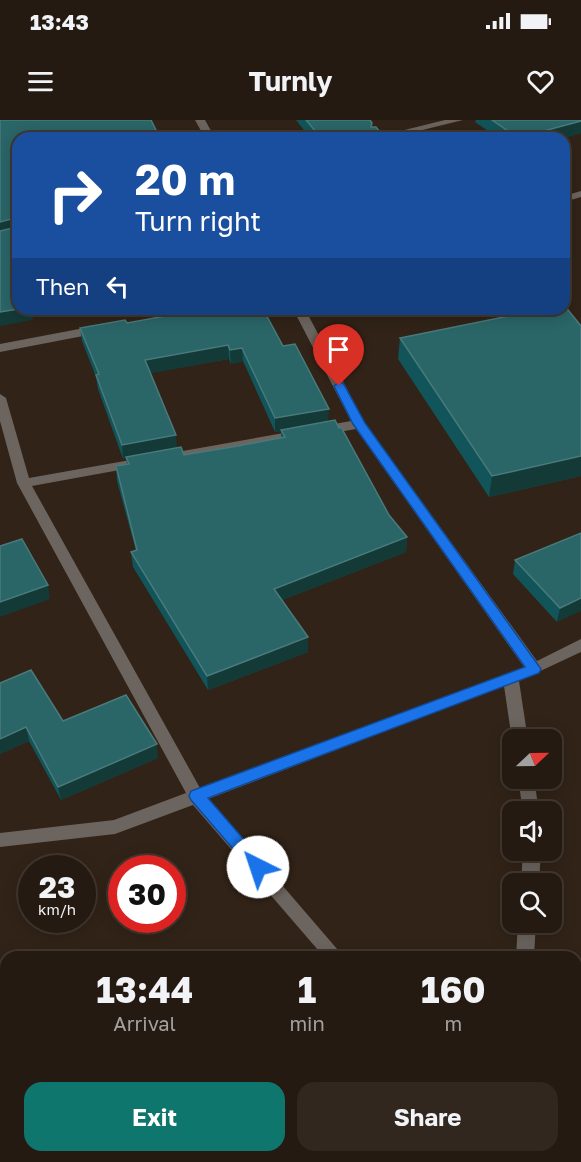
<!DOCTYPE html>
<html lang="en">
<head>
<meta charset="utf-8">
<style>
	body { margin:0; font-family:"Golos Text",sans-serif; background:#31271f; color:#f1f3f6; height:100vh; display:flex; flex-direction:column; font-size:22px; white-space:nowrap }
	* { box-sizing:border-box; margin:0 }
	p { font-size:20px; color:#a3a19f }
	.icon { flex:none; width:33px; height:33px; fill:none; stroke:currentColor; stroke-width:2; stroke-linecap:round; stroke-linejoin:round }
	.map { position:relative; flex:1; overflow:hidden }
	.side { position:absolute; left:0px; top:831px; width:582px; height:212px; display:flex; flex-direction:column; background:#251a11; border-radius:18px 18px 0 0; box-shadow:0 3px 15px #0003,0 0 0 2px #423831 }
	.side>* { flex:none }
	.guide { position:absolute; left:12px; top:12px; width:558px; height:183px; border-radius:18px; box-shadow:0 3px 15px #0003,0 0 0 2px #423831; background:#1a4fa0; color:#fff; overflow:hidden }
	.needle { width:39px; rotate:68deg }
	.tools { position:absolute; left:502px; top:609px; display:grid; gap:12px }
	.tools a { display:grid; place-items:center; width:60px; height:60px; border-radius:12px; background:#251a11; box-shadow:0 3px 15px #0003,0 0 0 2px #423831; font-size:30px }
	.speed { position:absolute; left:18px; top:735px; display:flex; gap:12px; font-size:30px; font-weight:700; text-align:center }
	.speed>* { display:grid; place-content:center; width:78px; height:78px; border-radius:50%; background:#251a11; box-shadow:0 3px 15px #0003,0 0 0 2px #423831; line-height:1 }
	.speed small { font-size:15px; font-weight:400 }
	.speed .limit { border:9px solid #d22; background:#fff; color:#111 }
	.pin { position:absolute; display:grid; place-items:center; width:51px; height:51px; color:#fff; margin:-62px -26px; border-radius:50% 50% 50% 0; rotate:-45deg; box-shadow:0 0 6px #0007 }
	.pin .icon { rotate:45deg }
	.me { position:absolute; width:66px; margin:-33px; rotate:319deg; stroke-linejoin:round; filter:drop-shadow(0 0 4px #0008) }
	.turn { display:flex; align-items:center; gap:21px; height:126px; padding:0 24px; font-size:27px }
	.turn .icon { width:78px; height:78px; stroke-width:2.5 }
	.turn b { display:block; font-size:42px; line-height:51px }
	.then { display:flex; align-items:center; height:57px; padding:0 24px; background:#0003; gap:12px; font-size:22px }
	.eta { display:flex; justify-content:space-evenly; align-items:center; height:102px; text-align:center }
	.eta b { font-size:36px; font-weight:700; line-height:42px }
	.button { display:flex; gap:12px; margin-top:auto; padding:12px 24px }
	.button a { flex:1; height:69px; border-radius:18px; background:#0f766e; color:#fff; font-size:24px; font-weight:700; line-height:69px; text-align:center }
	.button a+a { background:#31271f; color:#f1f3f6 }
	.status { display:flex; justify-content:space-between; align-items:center; height:42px; padding:0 30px; background:#251a11; direction:ltr }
	.status svg { height:16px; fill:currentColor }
	header { display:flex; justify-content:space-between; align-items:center; height:78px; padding:0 24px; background:#251a11; font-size:27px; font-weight:700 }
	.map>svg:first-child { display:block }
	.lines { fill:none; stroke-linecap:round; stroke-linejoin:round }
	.minor { fill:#6c645e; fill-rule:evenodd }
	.wall { fill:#115459; fill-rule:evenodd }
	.shaded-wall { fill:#143a38 }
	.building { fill:#2a6568; stroke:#4a7a7b; stroke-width:1.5 }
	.route { fill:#1a73e8; stroke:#114b97; stroke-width:1.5 }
</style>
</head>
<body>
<div class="status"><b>13:43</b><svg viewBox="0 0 49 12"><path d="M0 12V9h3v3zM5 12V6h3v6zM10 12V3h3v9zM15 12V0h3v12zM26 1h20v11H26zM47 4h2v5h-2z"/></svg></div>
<header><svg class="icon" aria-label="menu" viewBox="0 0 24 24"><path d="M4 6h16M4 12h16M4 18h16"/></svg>Turnly<svg class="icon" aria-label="heart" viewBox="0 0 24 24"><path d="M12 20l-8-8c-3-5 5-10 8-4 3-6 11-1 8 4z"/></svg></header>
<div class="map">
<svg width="581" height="1042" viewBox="0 0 581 1042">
	<rect width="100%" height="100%" fill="#312317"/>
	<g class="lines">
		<g class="minor">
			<path d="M195,0H205L215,18H205Z"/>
			<path d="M445,0H463L390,18H372Z"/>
			<path d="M581,71V77L564,82V76Z"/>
			<path d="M293,189H305L365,303L537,541L581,519V532L519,561L528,620H513V622L512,620L504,566L208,679L344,837H324L193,685L115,714L0,727V713L114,700L186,673L17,363L0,301V274L6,278L29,358L136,339L143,343L136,347L32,366L200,668L524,547L356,309L166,342L161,341L159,338L166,334L351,301Z"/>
			<path d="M100,205L106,209L104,212L0,232V224Z"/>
			<path d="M518,658H534L539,692H523Z"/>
			<path d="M523,730H541L539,764H521Z"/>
			<path d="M518,802H536L534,837H516Z"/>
			<path d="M475,1036H495L493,1042H473Z"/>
		</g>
	</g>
	<g class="wall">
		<path d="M296,0H370L372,7L385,18H310Z"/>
		<path d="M476,0H581V13L564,18H498L475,2Z"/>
		<path d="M127,203L283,226L328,301L389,395L407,417L406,432L282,480L308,532L208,570L133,447L131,432L136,431L117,361L116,346L127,344L126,338L123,339L98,269L96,257L82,221L80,208ZM229,239L231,244L243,241L275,312L281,311V318L184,335L177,328L150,253Z"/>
		<path d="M581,206V356L489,377L398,239L400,218Z"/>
		<path d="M581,413L557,502L513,454L515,440Z"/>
		<path d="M0,563L63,601L158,638L61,680L29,621L0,634Z"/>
	</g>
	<g class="shaded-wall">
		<path d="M581,1V13L564,18H519Z"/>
		<path d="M15,98L18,111L0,115V102Z"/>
		<path d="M18,189H32L33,200L0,206V192Z"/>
		<path d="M228,225L229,239L146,254L145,240Z"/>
		<path d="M242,228L243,241L231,244L230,230Z"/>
		<path d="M329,289L328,303L275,312V298Z"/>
		<path d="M176,315L177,329L123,339L122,325Z"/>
		<path d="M581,336V356L489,377L492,356Z"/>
		<path d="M407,417L406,432L274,483V469Z"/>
		<path d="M48,465L50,479L0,497V482Z"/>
		<path d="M581,478V491L557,502L560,488Z"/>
		<path d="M308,517V532L208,570L207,556Z"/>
		<path d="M26,607L29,621L0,634V619Z"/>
		<path d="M157,624L158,638L61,680L58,667Z"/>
	</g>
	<g class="building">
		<path d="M0,0H151L160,18H18V100L15,98L0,102Z"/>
		<path d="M306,0H370L372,3L371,7H376L385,18H321Z"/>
		<path d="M492,0H581V1L518,18Z"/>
		<path d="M18,100V144L17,145L18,147V189L0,192V111L17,107Z"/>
		<path d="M564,185L581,206V336L492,356L400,218L544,189H564Z"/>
		<path d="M204,189H263L283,226L295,224L329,289L275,298L242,228L230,230L228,225L145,240L176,315L122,325L96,255L99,254L80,208L125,200L127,203Z"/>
		<path d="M335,300L339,308L341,307L389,395L407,417L274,469L308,517L207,556L131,432L137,430L116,346L129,344L126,337L181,327L184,335L238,326L285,317L281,310Z"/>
		<path d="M581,413V478L560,488L515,440Z"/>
		<path d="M22,419L48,465L0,482V426Z"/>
		<path d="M31,550L63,601L126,575L157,624L58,667L26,607L0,619V563Z"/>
		<path d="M6,980V1036H75L76,1042H2L0,981Z"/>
		<rect x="315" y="1036" width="87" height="6"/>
	</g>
	<path class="route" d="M339,262L343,263L365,303L541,549L539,553L208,678L264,743L266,747L264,752L258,754L253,752L191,680L189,676L191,671L525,547L353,304L334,266Z"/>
</svg>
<div class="tools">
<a><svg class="needle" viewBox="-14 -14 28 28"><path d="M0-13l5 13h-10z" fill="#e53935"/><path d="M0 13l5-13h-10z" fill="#a3a19f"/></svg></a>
<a><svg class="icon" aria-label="sound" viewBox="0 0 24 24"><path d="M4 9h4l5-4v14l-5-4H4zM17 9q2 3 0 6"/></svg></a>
<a><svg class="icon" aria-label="search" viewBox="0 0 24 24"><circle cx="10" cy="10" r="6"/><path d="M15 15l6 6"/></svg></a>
</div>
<div class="speed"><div>23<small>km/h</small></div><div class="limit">30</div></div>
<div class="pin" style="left:339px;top:266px;background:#d93025"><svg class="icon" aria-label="arrive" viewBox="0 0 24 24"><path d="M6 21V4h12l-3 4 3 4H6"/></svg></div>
<svg class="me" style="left:258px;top:747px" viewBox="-20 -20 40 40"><circle r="19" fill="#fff"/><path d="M0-13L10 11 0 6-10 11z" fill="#1a73e8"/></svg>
<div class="guide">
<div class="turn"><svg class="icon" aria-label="right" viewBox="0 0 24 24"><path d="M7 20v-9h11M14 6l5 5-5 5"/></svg><div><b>20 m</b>Turn right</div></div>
<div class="then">Then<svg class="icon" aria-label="left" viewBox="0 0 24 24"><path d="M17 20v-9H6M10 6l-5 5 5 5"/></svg></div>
</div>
<section class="side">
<div class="eta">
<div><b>13:44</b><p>Arrival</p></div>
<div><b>1</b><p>min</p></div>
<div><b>160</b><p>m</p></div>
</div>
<div class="button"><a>Exit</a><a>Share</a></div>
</section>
</div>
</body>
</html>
